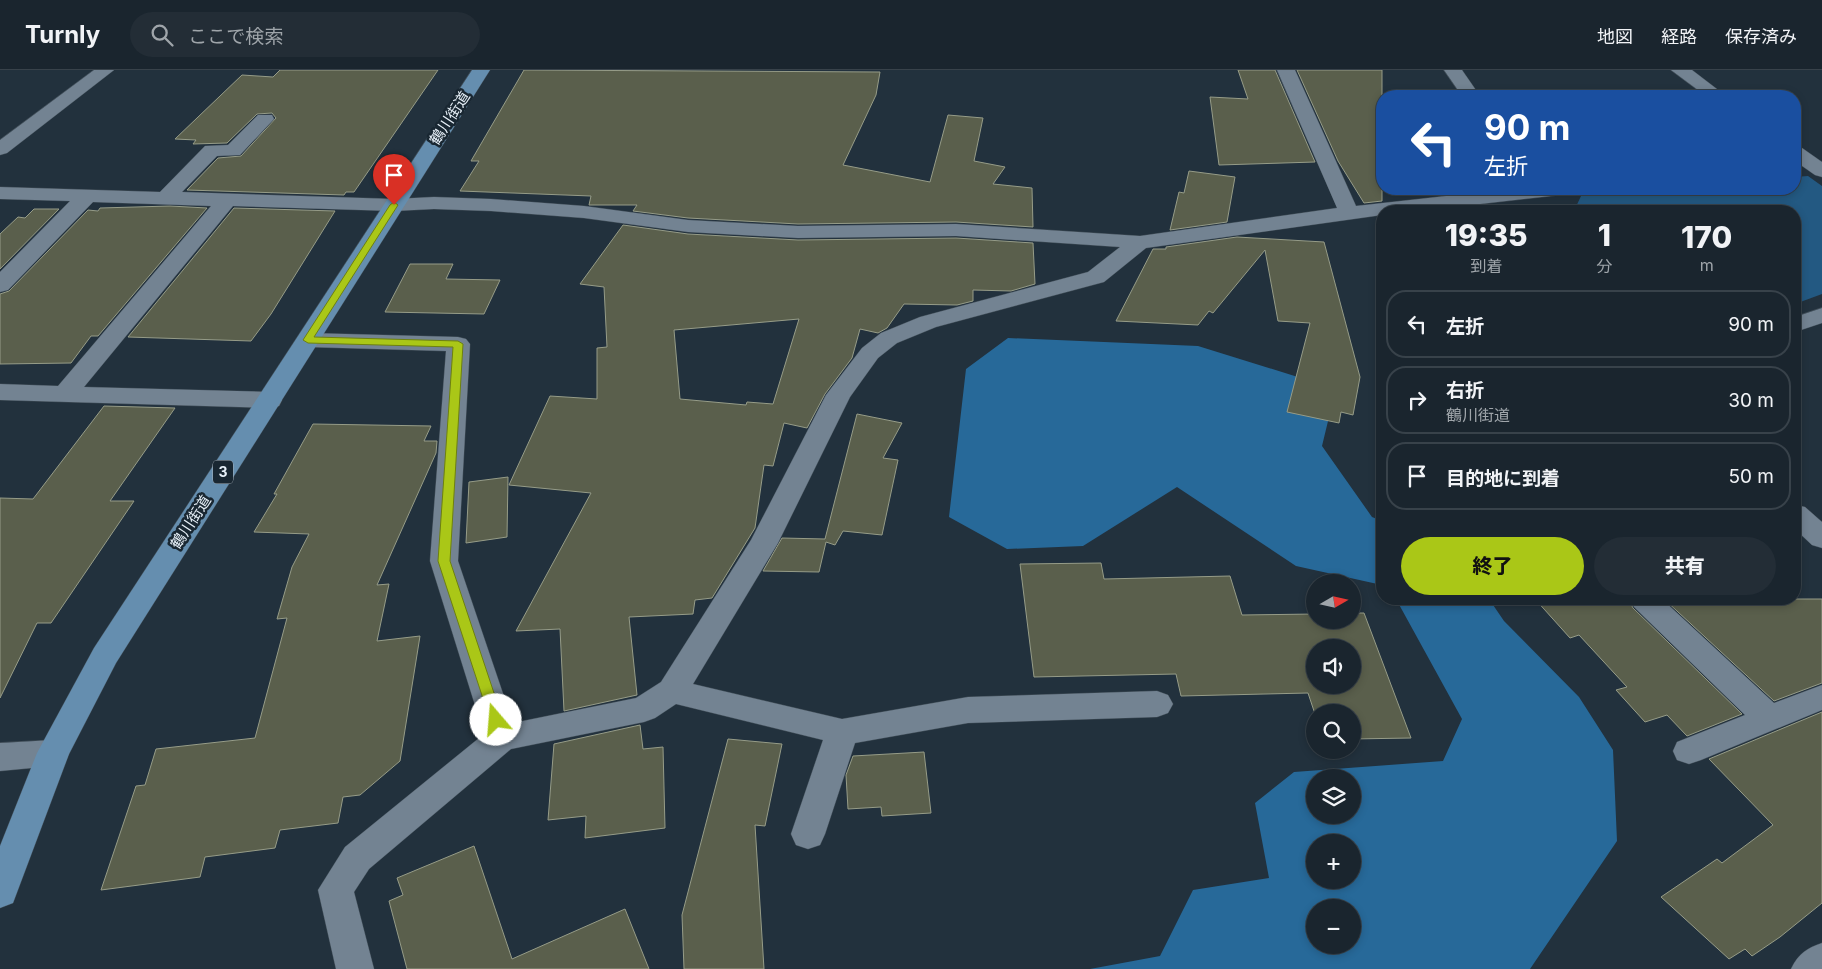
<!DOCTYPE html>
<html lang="ja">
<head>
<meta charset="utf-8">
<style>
	body { margin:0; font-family:Inter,"Noto Sans JP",sans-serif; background:#232d36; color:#f1f3f6; height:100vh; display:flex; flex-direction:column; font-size:19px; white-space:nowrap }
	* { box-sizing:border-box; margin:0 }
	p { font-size:16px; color:#9fa5aa }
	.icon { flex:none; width:28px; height:28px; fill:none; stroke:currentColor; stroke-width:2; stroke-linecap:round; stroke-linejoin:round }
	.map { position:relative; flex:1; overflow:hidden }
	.details { position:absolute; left:1376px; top:135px; width:425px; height:400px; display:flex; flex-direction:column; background:#1a252e; border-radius:20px; box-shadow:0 2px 8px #0003,0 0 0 1px #38424a }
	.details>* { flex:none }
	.top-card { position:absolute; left:1376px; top:20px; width:425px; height:105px; border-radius:20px; box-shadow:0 2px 8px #0003,0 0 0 1px #38424a; background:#1a4fa0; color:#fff; overflow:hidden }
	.needle { width:32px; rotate:81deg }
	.tools { position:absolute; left:1306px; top:504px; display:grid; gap:10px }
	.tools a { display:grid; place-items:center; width:55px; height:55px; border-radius:50%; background:#1a252e; box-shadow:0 2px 8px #0003,0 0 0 1px #38424a; font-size:25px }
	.pin { position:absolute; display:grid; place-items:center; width:42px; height:42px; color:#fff; margin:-51px -21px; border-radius:50% 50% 50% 0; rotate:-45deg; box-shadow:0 0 5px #0007 }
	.pin .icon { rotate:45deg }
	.me { position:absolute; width:55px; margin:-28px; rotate:342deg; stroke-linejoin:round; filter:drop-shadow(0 0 4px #0008) }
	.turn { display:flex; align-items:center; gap:18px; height:105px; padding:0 25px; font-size:22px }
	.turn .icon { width:65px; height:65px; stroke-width:2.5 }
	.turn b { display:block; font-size:35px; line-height:42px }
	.eta { display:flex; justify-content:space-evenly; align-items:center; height:85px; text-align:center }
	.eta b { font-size:30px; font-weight:800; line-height:35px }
	.button { display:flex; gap:10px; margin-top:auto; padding:10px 25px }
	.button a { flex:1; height:58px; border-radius:30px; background:#aac717; color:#111; font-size:20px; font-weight:800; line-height:58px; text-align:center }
	.button a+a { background:#232d36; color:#f1f3f6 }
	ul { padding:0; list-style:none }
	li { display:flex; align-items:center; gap:15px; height:68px; margin:0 10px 8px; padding:0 15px; border:2px solid #38424a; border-radius:20px }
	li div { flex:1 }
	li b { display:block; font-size:19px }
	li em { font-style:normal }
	header { display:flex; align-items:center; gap:30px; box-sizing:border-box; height:70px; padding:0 25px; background:#1a252e; border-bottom:1px solid #38424a }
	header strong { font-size:24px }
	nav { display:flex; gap:28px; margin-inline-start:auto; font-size:18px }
	.search { width:350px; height:45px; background:#232d36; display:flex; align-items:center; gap:12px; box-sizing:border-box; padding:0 18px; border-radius:28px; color:#9fa5aa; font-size:19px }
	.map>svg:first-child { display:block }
	.green { fill:#235982 }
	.forest { fill:#276999; fill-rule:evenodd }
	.building { fill:#5a5f4c; stroke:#969c88; fill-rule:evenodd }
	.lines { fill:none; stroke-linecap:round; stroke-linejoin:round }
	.minor-casing { stroke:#404d57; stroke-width:1 }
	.major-casing { stroke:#404d57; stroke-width:1 }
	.minor { fill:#738392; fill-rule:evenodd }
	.major { fill:#658eaf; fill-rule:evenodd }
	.route { fill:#aac717; stroke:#6e810f }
	.labels { text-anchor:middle; stroke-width:5; stroke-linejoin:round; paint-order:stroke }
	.shield { fill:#192732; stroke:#aab4bd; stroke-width:1 }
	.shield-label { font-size:14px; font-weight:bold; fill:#e8f1f9 }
	.street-label { font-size:15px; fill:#e8f1f9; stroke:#192732 }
</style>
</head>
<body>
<header>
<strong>Turnly</strong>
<div class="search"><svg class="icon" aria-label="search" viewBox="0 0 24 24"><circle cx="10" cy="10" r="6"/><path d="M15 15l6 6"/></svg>ここで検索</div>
<nav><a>地図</a><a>経路</a><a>保存済み</a></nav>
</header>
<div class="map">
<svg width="1822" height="899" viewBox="0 0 1822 899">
	<rect width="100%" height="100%" fill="#22313d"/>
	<path class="green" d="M1808,106L1822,116V224L1795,234V141H1574L1581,126L1666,119H1795V107Z"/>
	<g class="forest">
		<path d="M1008,268L1198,276L1301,308L1329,347L1322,376L1372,447L1382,451V515L1296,496L1177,417L1083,476L1007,479L949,447L966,299Z"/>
		<path d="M1396,529H1489L1504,551L1579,627L1613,680L1617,771L1530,899H1090L1160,886L1193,820L1269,808L1255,733L1294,702L1443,691L1462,649ZM1315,708H1352V745H1315ZM1315,772H1352V810H1315ZM1315,838H1352V875H1315Z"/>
	</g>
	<g class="building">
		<path d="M280,0H438L354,122H346L344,125L187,120L218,88L241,86L276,48L272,43L257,44L227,73L193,74L196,70L175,69L242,5L273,7Z"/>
		<path d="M524,0L880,2L876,25L843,95L930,112L948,45L983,48L974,91L1005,97L993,114L1032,118L1033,157L956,152L798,154L688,148L633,141L637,135H589L591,126L460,121L479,91H471Z"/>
		<path d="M1238,0H1275L1315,92L1219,95L1210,27L1248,29Z"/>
		<path d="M1297,0H1382V131L1364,133L1338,91Z"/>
		<path d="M1189,101L1235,107L1227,152L1170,160L1179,122L1184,123Z"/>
		<path d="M170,136L207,138L98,266H91L71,293L0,294V224L9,221L88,140L98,141L100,138Z"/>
		<path d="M234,138L335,141L271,244L251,271L128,267Z"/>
		<path d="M34,139H59L0,199V164L18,147L25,148Z"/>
		<path d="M623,155L688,164L798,170L956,168L1033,173L1035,214L1011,221L973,220V231L957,235L904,234L887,258L878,263L860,259L852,288L825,324L807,358L784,353L773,396L764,395L755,458L712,528L695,530L693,544L629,547L637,625L564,641L560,559L516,561L591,423L509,415L550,326L597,329V278L607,277L604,217L580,214ZM799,249L773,334L747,332L746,335L680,329L674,260Z"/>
		<path d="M1237,167L1324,172L1360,307L1353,345L1341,342L1339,353L1287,342L1310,253L1278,251L1265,180L1213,243L1209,241L1198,255L1116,251L1153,179H1166V177Z"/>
		<path d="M410,194H453L446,209L500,210L484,244L385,242Z"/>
		<path d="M104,336L175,338L110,431H134L51,553H37L0,628V428L33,429Z"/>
		<path d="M857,344L902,353L883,388L898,390L882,465L843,461L835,475L826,472L819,502L763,501L782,468L825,469Z"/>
		<path d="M313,354L431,356L424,371H437L436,383L377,515L389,514L377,571L420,566L400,691L360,725L343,727L338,753L280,760L275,778L205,787L200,807L101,820L136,716L145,715L156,679L255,668L287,548L277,549L292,497L309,464L254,462L277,424H274Z"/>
		<path d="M508,407L507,467L466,473L469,412Z"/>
		<path d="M1101,493L1104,509L1230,506L1242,545L1315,544V550H1352V543H1364L1411,668L1352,669V642L1315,644L1308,623L1181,626L1176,604L1034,607L1020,494ZM1315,578H1352V615H1315Z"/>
		<path d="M1535,529H1628L1633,538L1742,644L1687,666L1667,645L1645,652L1616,620L1627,617L1579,565L1570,568Z"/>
		<path d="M1664,529H1822V613L1774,631Z"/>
		<path d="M1822,642V833L1780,867L1752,886L1745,879L1729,889L1661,827L1717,789L1722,793L1773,755L1709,689Z"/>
		<path d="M640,655L643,679L663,677L665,758L585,768L586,746L548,750L554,674Z"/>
		<path d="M728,669L782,674L765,756L755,755L764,899H684L682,845Z"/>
		<path d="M924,682L931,743L882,746L881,737L848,739L846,705L853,686Z"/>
		<path d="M474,776L512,889L625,839L649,899H407L389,831L403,825L397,808Z"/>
	</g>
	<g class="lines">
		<defs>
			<g id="minor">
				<path d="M94,0H114L7,83L0,85V70Z"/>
				<path d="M1277,0H1295L1356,136L1509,119H1570L1567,123L1560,125L1419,141H1382V145L1146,178L1104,212L936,257L897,273L878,288L850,327L778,473L693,614L842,649L968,627L1157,621L1168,625L1173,634L1168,643L1157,647L968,653L855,673L825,764L820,775L808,779L796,775L791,764L823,670L676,634L655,648L644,652L511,679L369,799L354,822L374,899H336L318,820L345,777L484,664L430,491L446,281L308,277L300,275L296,270L300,265L308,263L458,267L466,269L470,274L458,491L513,653L636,628L661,612L751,470L826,325L862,278L881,263L920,247L1088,202L1120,177L956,166L798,168L688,162L584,148L491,141L434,139L394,141L233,136L84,317L270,322L279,324L282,330L279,336L270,338L0,330V314L58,316L211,136L93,132L8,220L0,222V202L70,131L0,129V117L160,122L205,76L228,75L258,45H272L274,49L240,85L217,86L182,122L394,129L434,127L491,129L584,136L688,150L798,156L956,154L1140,166L1337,138Z"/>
				<path d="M1444,0H1462L1480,26H1462Z"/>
				<path d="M1671,0H1692L1726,26H1706Z"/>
				<path d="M1795,76L1802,78L1822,92V107L1815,105L1795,91Z"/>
				<path d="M1822,238V253L1795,262V247Z"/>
				<path d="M1795,435L1805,437L1822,452V478L1812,475L1795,459Z"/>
				<path d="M1630,529H1662L1774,633L1822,615V640L1701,690L1689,694L1677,690L1673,681L1677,672L1745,645L1634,537Z"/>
				<path d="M53,670L65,673L69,683L65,693L53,696L0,701V673Z"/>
				<path d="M1822,873V899H1791C1798,884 1807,878 1822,873Z"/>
			</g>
			<path id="major" d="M472,0H490L116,593L69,684L13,833L0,838V776L37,683L94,578Z"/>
		</defs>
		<use href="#minor" class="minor-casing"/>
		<use href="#major" class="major-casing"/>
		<use href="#minor" class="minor"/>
		<use href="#major" class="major"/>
	</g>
	<path class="route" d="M394,132L398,135L314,267L458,271L463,274L450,491L503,650L496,656L490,650L438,491L453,277L308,273L303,270L390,135Z"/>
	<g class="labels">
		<rect class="shield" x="213" y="390.5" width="20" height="23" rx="4"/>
		<g class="shield-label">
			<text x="223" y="407">3</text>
		</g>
		<g class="street-label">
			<text transform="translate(450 48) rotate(-57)" y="5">鶴川街道</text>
			<text transform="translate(191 452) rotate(-57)" y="5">鶴川街道</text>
		</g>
	</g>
</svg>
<div class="tools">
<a><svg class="needle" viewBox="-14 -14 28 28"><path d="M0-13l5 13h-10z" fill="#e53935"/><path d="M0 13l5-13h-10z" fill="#9fa5aa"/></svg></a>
<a><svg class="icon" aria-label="sound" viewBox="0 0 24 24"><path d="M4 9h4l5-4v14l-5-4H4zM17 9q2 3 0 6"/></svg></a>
<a><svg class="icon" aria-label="search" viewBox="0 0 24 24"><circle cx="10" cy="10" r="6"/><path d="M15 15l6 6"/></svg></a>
<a><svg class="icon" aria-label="layers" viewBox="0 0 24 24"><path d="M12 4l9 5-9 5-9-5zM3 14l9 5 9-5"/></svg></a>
<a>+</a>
<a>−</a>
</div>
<div class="pin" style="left:394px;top:135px;background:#d93025"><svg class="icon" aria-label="arrive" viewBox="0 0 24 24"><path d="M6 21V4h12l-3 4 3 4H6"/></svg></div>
<svg class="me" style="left:496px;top:650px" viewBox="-20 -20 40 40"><circle r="19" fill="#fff"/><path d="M0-13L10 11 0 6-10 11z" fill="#aac717"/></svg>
<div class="top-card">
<div class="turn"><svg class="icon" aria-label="left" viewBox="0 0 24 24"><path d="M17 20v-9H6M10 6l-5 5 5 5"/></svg><div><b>90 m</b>左折</div></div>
</div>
<section class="details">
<div class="eta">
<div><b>19:35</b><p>到着</p></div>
<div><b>1</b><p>分</p></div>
<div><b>170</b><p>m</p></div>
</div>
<ul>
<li><svg class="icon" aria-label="left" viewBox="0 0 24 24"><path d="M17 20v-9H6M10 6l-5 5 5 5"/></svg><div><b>左折</b></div><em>90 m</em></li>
<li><svg class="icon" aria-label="right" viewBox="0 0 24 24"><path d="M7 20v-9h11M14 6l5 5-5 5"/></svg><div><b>右折</b><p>鶴川街道</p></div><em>30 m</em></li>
<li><svg class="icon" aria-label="arrive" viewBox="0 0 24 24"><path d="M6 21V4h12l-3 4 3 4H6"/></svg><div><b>目的地に到着</b></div><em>50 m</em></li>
</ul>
<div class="button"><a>終了</a><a>共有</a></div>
</section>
</div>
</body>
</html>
